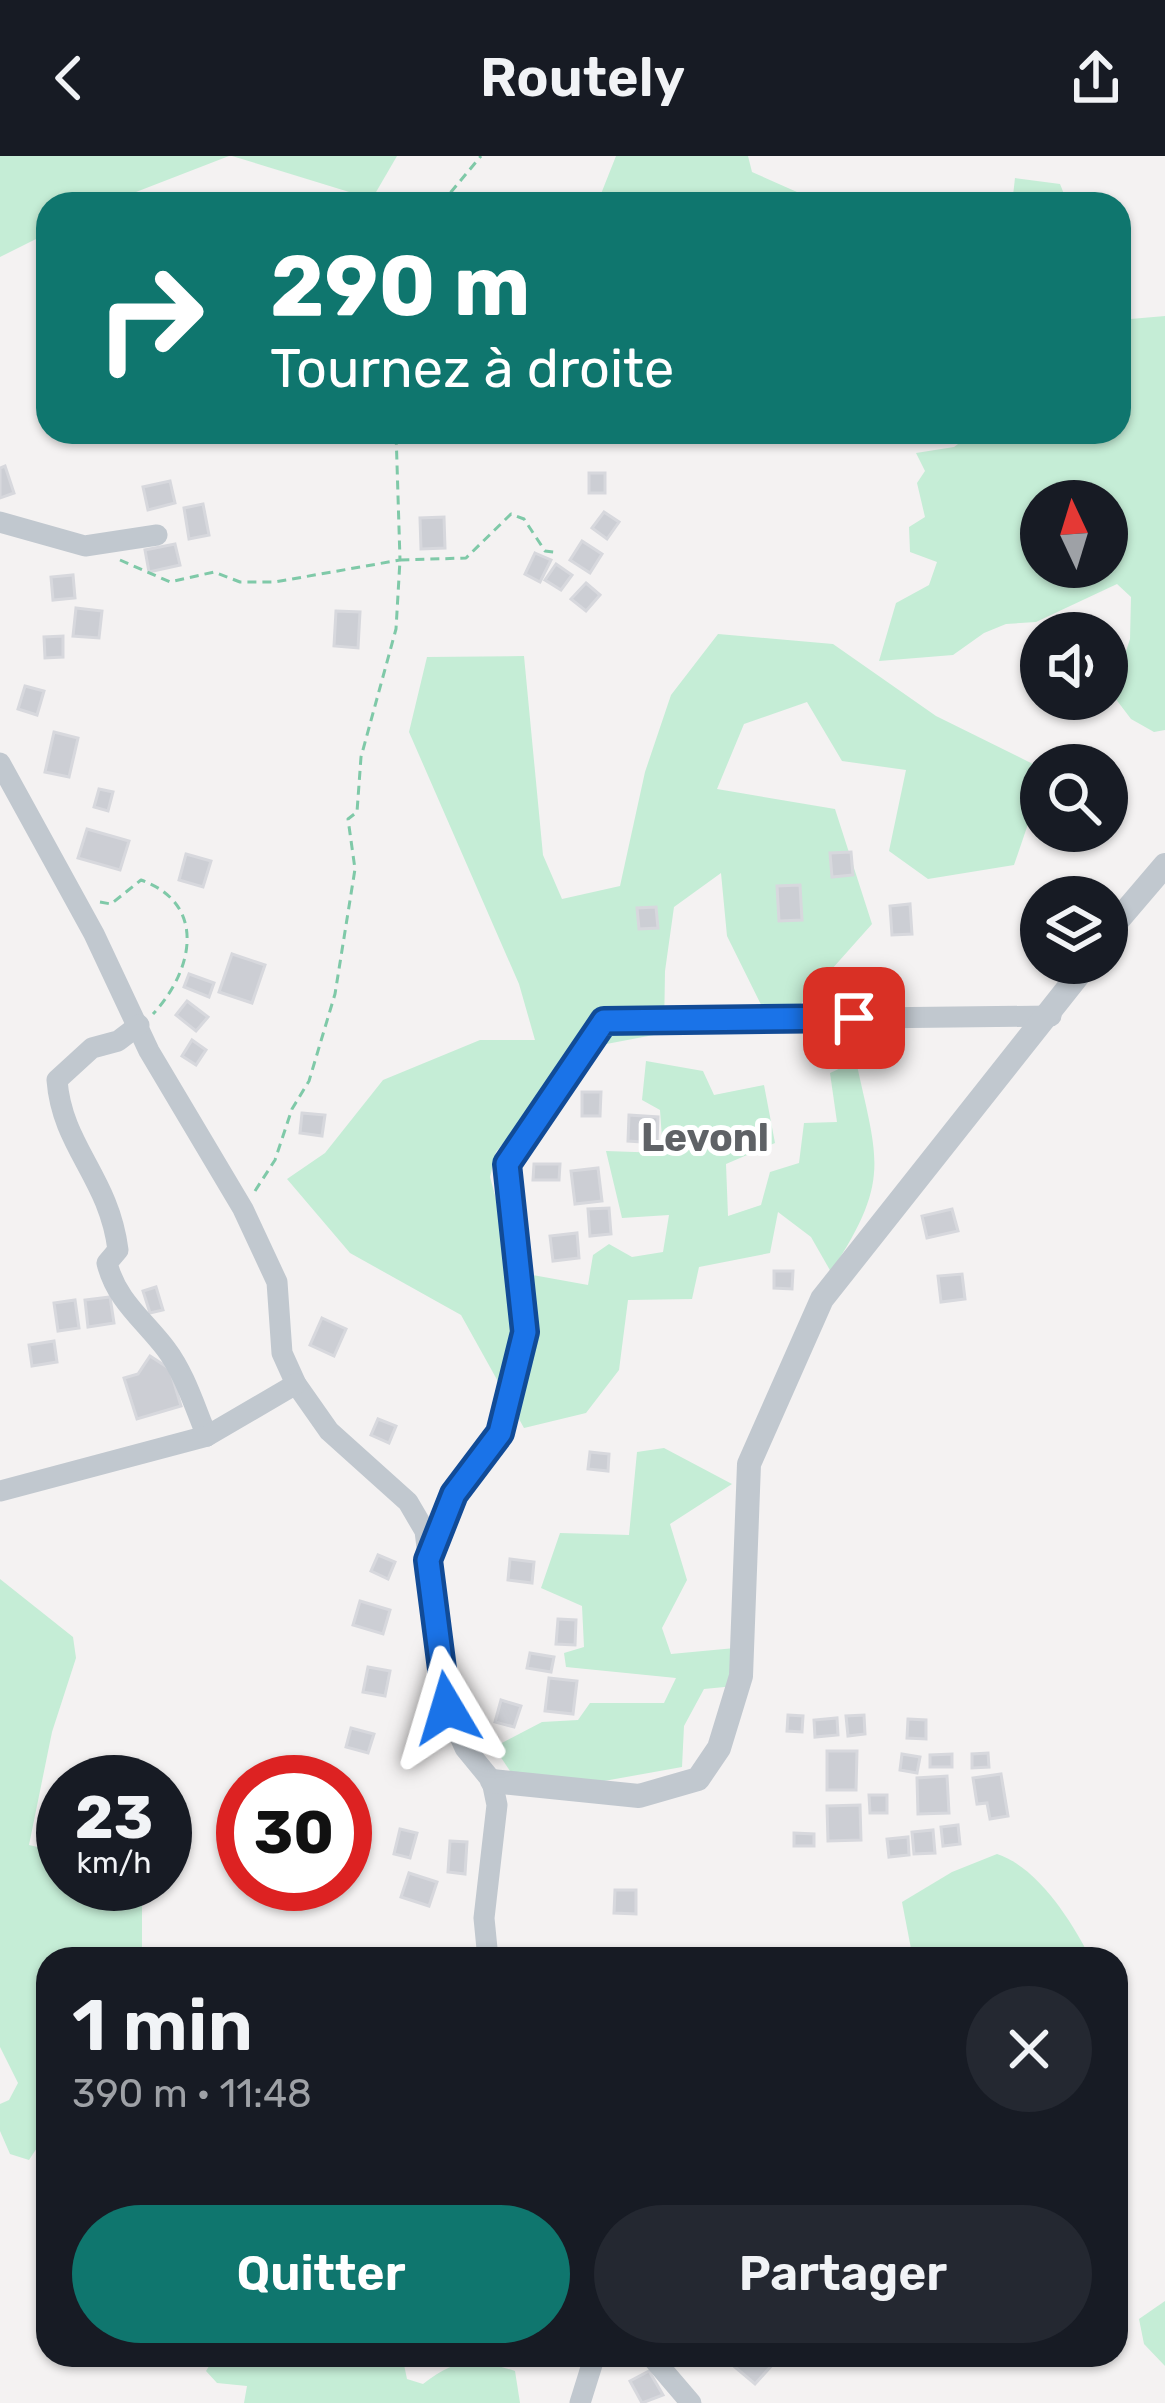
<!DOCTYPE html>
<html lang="fr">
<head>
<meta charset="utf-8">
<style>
	body { margin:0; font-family:Rubik,sans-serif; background:#242831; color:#f1f3f6; height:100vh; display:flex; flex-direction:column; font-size:45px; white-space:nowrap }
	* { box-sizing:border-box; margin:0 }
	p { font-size:39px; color:#9ea1a6 }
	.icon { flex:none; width:66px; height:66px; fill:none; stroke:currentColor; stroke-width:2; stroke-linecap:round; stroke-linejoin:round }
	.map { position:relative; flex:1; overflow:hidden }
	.sheet { position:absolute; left:36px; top:1791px; width:1092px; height:420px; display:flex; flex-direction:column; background:#171b24; border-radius:36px; box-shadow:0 3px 9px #0004 }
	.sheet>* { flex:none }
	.top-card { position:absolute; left:36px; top:36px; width:1095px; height:252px; border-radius:36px; box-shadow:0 3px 9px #0004; background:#0f766e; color:#fff; overflow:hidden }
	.needle { width:78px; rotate:356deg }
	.fabs { position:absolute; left:1020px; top:324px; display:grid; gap:24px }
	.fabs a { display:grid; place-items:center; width:108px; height:108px; border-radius:50%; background:#171b24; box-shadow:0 3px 9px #0004; font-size:60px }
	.speed { position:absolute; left:36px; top:1599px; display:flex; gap:24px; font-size:60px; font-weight:700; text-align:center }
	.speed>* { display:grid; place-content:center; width:156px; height:156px; border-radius:50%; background:#171b24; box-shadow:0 3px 9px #0004; line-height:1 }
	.speed small { font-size:30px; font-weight:400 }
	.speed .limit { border:18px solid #d22; background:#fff; color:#111 }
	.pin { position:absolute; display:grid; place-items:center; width:102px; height:102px; color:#fff; margin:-51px; border-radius:24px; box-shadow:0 6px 18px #0006 }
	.me { position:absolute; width:132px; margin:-66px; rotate:353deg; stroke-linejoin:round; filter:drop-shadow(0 0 9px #0008) }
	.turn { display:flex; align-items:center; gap:42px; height:252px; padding:0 36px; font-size:54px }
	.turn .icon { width:156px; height:156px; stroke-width:2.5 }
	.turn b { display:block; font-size:84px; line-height:102px }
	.round { display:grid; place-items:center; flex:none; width:126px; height:126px; border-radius:63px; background:#242831 }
	.head { display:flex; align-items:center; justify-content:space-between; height:204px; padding:0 36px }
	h1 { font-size:72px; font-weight:600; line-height:90px }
	.primary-button { display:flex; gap:24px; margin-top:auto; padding:24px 36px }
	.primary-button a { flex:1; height:138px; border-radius:72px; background:#0f766e; color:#fff; font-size:48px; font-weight:600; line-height:138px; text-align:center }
	.primary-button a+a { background:#242831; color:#f1f3f6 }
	header { display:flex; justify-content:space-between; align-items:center; height:156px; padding:0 36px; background:#171b24; font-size:54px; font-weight:600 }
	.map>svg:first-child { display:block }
	.green { fill:#c5edd6; fill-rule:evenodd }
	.building { fill:#ccced4; stroke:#d7d8dd; stroke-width:3 }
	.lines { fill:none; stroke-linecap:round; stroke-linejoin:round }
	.path { stroke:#7fc9a8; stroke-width:3; stroke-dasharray:9 6; stroke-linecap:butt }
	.minor { stroke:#c1c8cf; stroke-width:21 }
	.tertiary { stroke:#c1c8cf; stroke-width:24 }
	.route-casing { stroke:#114b97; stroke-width:30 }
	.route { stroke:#1a73e8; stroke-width:21 }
	.labels { text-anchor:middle; stroke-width:10; stroke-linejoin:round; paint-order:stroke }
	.quarter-label { font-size:39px; font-weight:bold; fill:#5f6266; stroke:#fff }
</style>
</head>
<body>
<header><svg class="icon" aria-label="back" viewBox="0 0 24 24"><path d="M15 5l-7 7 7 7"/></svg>Routely<svg class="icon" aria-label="share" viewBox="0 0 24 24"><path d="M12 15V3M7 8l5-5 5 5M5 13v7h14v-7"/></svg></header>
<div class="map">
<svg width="1165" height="2247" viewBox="0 0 1165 2247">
	<rect width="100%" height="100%" fill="#f4f2f2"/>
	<g class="green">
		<path d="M0,0H229L105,48H48V77L0,101Z"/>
		<path d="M232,0H397L372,43Z"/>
		<path d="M616,0H748L752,16L824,48H597Z"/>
		<path d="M1015,22L1060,28L1068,48H1012Z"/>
		<path d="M1165,160V574L1154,576L1131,563L1112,538L1130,483L1131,441L1117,428L1036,466L1006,468L984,477L953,499L879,505L896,447L929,429L937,406L910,396L909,371L925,361L917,327L925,315L916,297L954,291L974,276H1119V164ZM1041,345H1107V411H1041Z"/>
		<path d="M718,478L833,488L936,560L1041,612V630L1014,709L928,723L889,695L906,614L842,605L807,546L744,568L717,633L835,653L872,768L775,877L727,780L721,717L674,751L665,815L664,877L596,890L545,936L496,996L490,1021L516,1116L588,1129L593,1099L609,1088L632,1101L663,1096L669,1059L622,1062L606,995L663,997L660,954L642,944L646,905L703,915L714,939L764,929L775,987L726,1008L728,1060L761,1049L770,1016L799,1007L804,967L837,966L830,917L856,905C878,1006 891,1024 831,1116L811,1081L778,1056L770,1097L699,1111L692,1143L628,1144L619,1214L586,1257L524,1272L461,1159L350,1097L287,1023L325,997L383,924L480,884H535L519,828L409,576L427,501L524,500L543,699L562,743L620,730L645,616L671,539Z"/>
		<path d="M664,1292L732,1328L670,1368L687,1424L662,1472L671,1498L735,1492V1530L704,1533L684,1570L682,1611L526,1639L494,1591L542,1566L578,1564L590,1547H664L676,1522L566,1511L564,1497L584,1491L582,1450L541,1432L560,1377L629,1379L637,1296Z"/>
		<path d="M0,1423L73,1481L76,1502L52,1576L29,1689L63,1697V1728H135L142,1736V1798L152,1803H48V1975L29,2004L10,1998L0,1975V1948L9,1944L18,1927L0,1891Z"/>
		<path d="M997,1698C1038,1711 1072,1766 1091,1803H913L902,1746L952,1716Z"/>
		<path d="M1165,2145V2210L1144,2188L1139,2163Z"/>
		<path d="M216,2199H402L407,2223L423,2228C456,2202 475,2202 515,2215L520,2247H244L247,2230L217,2227L206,2215Z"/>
	</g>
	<g class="building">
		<path d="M5,310L14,337L0,342V312Z"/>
		<rect x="589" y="317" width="16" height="20"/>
		<path d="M170,325L175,347L148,354L143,331Z"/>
		<path d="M203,348L209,379L189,383L184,352Z"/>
		<path d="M604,356L619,366L607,383L592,372Z"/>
		<path d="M444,361L445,392L421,393L420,362Z"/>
		<path d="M582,385L602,398L590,417L570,404Z"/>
		<path d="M175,388L180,409L149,416L145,394Z"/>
		<path d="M535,397L551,404L540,426L525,418Z"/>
		<path d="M556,408L572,419L561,434L545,424Z"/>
		<path d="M73,419L75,442L53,444L51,421Z"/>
		<path d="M586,427L600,439L586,455L571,443Z"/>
		<path d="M76,452L102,455L99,482L73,480Z"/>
		<path d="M336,455L360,456L358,492L334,490Z"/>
		<path d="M63,480V501L45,502L44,481Z"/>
		<path d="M25,530L44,535L37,559L18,553Z"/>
		<path d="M54,576L78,582L69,621L45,616Z"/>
		<path d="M99,633L113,636L108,655L94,651Z"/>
		<path d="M87,673L129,685L120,714L78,702Z"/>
		<path d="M851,696L853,719L832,721L830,697Z"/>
		<path d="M186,698L211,705L203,731L179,724Z"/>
		<path d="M800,729L802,764L779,765L777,730Z"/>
		<path d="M910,748L912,778L892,779L890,750Z"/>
		<path d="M656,751L658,772L639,773L637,752Z"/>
		<path d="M232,798L265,809L252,847L219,836Z"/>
		<path d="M189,818L214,827L209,841L184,831Z"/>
		<path d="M187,845L208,861L196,875L176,859Z"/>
		<path d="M192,884L206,894L196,909L182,900Z"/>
		<path d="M582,936H601L600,960H582Z"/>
		<path d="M302,957L325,959L322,980L300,977Z"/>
		<path d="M629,959L658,961L657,987L628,985Z"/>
		<path d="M534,1008H560L559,1024H533Z"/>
		<path d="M598,1012L602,1045L575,1048L571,1015Z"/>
		<path d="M609,1052L611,1078L590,1080L588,1053Z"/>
		<path d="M952,1053L958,1075L927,1082L922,1060Z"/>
		<path d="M577,1077L579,1102L553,1105L550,1080Z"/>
		<path d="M774,1115H793L792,1133L774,1132Z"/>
		<path d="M962,1118L965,1143L941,1146L938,1120Z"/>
		<path d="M156,1131L163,1154L150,1157L143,1135Z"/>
		<path d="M110,1141L114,1167L88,1171L85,1144Z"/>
		<path d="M75,1144L79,1172L58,1175L54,1147Z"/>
		<path d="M322,1162L346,1173L334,1200L310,1189Z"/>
		<path d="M54,1185L57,1206L32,1210L29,1189Z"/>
		<path d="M150,1200L170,1213L181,1250L137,1263L124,1222L138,1218Z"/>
		<path d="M378,1263L396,1270L389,1287L371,1279Z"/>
		<path d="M590,1296L609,1298L608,1315L588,1313Z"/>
		<path d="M378,1399L395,1406L388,1423L371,1415Z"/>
		<path d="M510,1403L534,1406L532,1427L508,1424Z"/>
		<path d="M360,1445L390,1454L383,1478L353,1469Z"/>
		<path d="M558,1463L576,1464L575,1489L556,1488Z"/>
		<path d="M530,1497L554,1501L551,1516L527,1512Z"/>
		<path d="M368,1511L390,1515L385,1540L363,1536Z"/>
		<path d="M549,1522L577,1525L573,1558L545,1555Z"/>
		<path d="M501,1544L521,1550L514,1571L495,1566Z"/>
		<path d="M788,1559L803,1560L802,1576L787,1575Z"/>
		<path d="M864,1559L865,1578L848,1580L846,1560Z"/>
		<path d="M837,1562L838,1579L815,1581L814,1564Z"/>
		<path d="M908,1563L926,1564V1583L907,1582Z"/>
		<path d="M351,1572L374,1578L368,1597L346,1591Z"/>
		<path d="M827,1595H857L856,1634H827Z"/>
		<path d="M988,1597L989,1611L972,1612V1598Z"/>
		<path d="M902,1598L920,1601L917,1617L900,1614Z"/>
		<path d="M952,1598V1611H930V1599Z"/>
		<path d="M1001,1618L1008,1660L990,1663L987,1647L977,1648L973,1622Z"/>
		<path d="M947,1620L949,1657L918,1658L917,1622Z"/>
		<path d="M869,1639H887V1657H870Z"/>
		<path d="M860,1649L861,1684L828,1685L827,1650Z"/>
		<path d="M958,1669L960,1688L943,1690L941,1671Z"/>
		<path d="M400,1673L417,1677L410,1702L394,1698Z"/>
		<path d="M933,1674L935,1697L914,1698L912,1676Z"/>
		<path d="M794,1677L814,1678V1690H794Z"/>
		<path d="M908,1681L909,1699L889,1701L887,1683Z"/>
		<path d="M450,1685L467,1686L465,1718L448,1716Z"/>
		<path d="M409,1717L437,1726L429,1750L401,1741Z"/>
		<path d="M615,1734H636V1758L614,1757Z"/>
		<path d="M735,2199H763L773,2208L755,2228L729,2206Z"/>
		<path d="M649,2215L663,2239L642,2247L630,2225Z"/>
	</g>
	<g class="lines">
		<g class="path">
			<path d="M441,48L481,0"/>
			<path d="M120,404L170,426L214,416L240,426H275L400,404L396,276"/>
			<path d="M100,746L111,748L141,724C208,748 193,815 153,858"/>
			<path d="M255,1035L275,1004L292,953L309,925L335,838L355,713L348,663L357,656L361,601L396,473L400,404L466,402L511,358L524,363L545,395L554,396"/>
		</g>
		<g class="minor">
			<path d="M0,366L85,390L157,379"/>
			<path d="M0,607L94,778L149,895L243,1053L277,1126L282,1197L296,1228L329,1275L408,1346L425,1375L447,1552L465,1592L492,1625L497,1649L484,1762L488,1803"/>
			<path d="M139,869L118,885L92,892L57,924C62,991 109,1021 118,1094L107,1107C116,1144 144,1164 166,1193C185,1218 195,1252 207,1280"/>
			<path d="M0,1335L207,1280L296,1228"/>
			<path d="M430,1401L454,1338L500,1277L525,1176L507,1008L604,865L1051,860"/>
			<path d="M650,2199L691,2247"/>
			<path d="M580,2247L595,2199"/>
		</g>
		<g class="tertiary">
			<path d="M1107,777L1165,709"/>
			<path d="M492,1625L639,1640L698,1623L719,1592L741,1520L749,1308L822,1143L1088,807"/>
		</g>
	</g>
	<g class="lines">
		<defs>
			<path id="route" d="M447,1552L428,1404L454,1338L500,1277L525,1176L507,1008L604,865L854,862"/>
		</defs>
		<use href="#route" class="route-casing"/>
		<use href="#route" class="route"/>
	</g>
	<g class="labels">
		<g class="quarter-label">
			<text x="705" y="995">Levonl</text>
		</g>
	</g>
</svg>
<div class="fabs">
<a><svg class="needle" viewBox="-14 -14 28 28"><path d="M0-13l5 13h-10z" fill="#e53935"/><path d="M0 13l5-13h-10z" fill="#9ea1a6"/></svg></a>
<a><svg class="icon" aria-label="sound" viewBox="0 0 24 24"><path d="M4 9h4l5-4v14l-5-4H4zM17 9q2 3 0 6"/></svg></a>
<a><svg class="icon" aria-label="search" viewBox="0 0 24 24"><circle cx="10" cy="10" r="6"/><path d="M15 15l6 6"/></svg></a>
<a><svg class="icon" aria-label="layers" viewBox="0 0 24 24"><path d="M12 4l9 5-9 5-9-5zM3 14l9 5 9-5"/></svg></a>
</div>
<div class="speed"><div>23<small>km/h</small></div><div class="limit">30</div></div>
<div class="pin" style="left:854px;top:862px;background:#d93025"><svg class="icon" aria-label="arrive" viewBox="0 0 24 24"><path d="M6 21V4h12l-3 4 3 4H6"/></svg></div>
<svg class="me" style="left:447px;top:1552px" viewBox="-20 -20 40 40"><path d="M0-17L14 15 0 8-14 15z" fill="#1a73e8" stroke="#fff" stroke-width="4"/></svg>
<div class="top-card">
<div class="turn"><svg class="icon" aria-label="right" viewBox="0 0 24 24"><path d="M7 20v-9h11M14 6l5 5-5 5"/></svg><div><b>290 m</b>Tournez à droite</div></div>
</div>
<section class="sheet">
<div class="head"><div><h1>1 min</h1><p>390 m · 11:48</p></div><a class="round"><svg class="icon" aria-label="close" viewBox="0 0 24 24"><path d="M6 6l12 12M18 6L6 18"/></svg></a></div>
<div class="primary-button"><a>Quitter</a><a>Partager</a></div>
</section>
</div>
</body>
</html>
